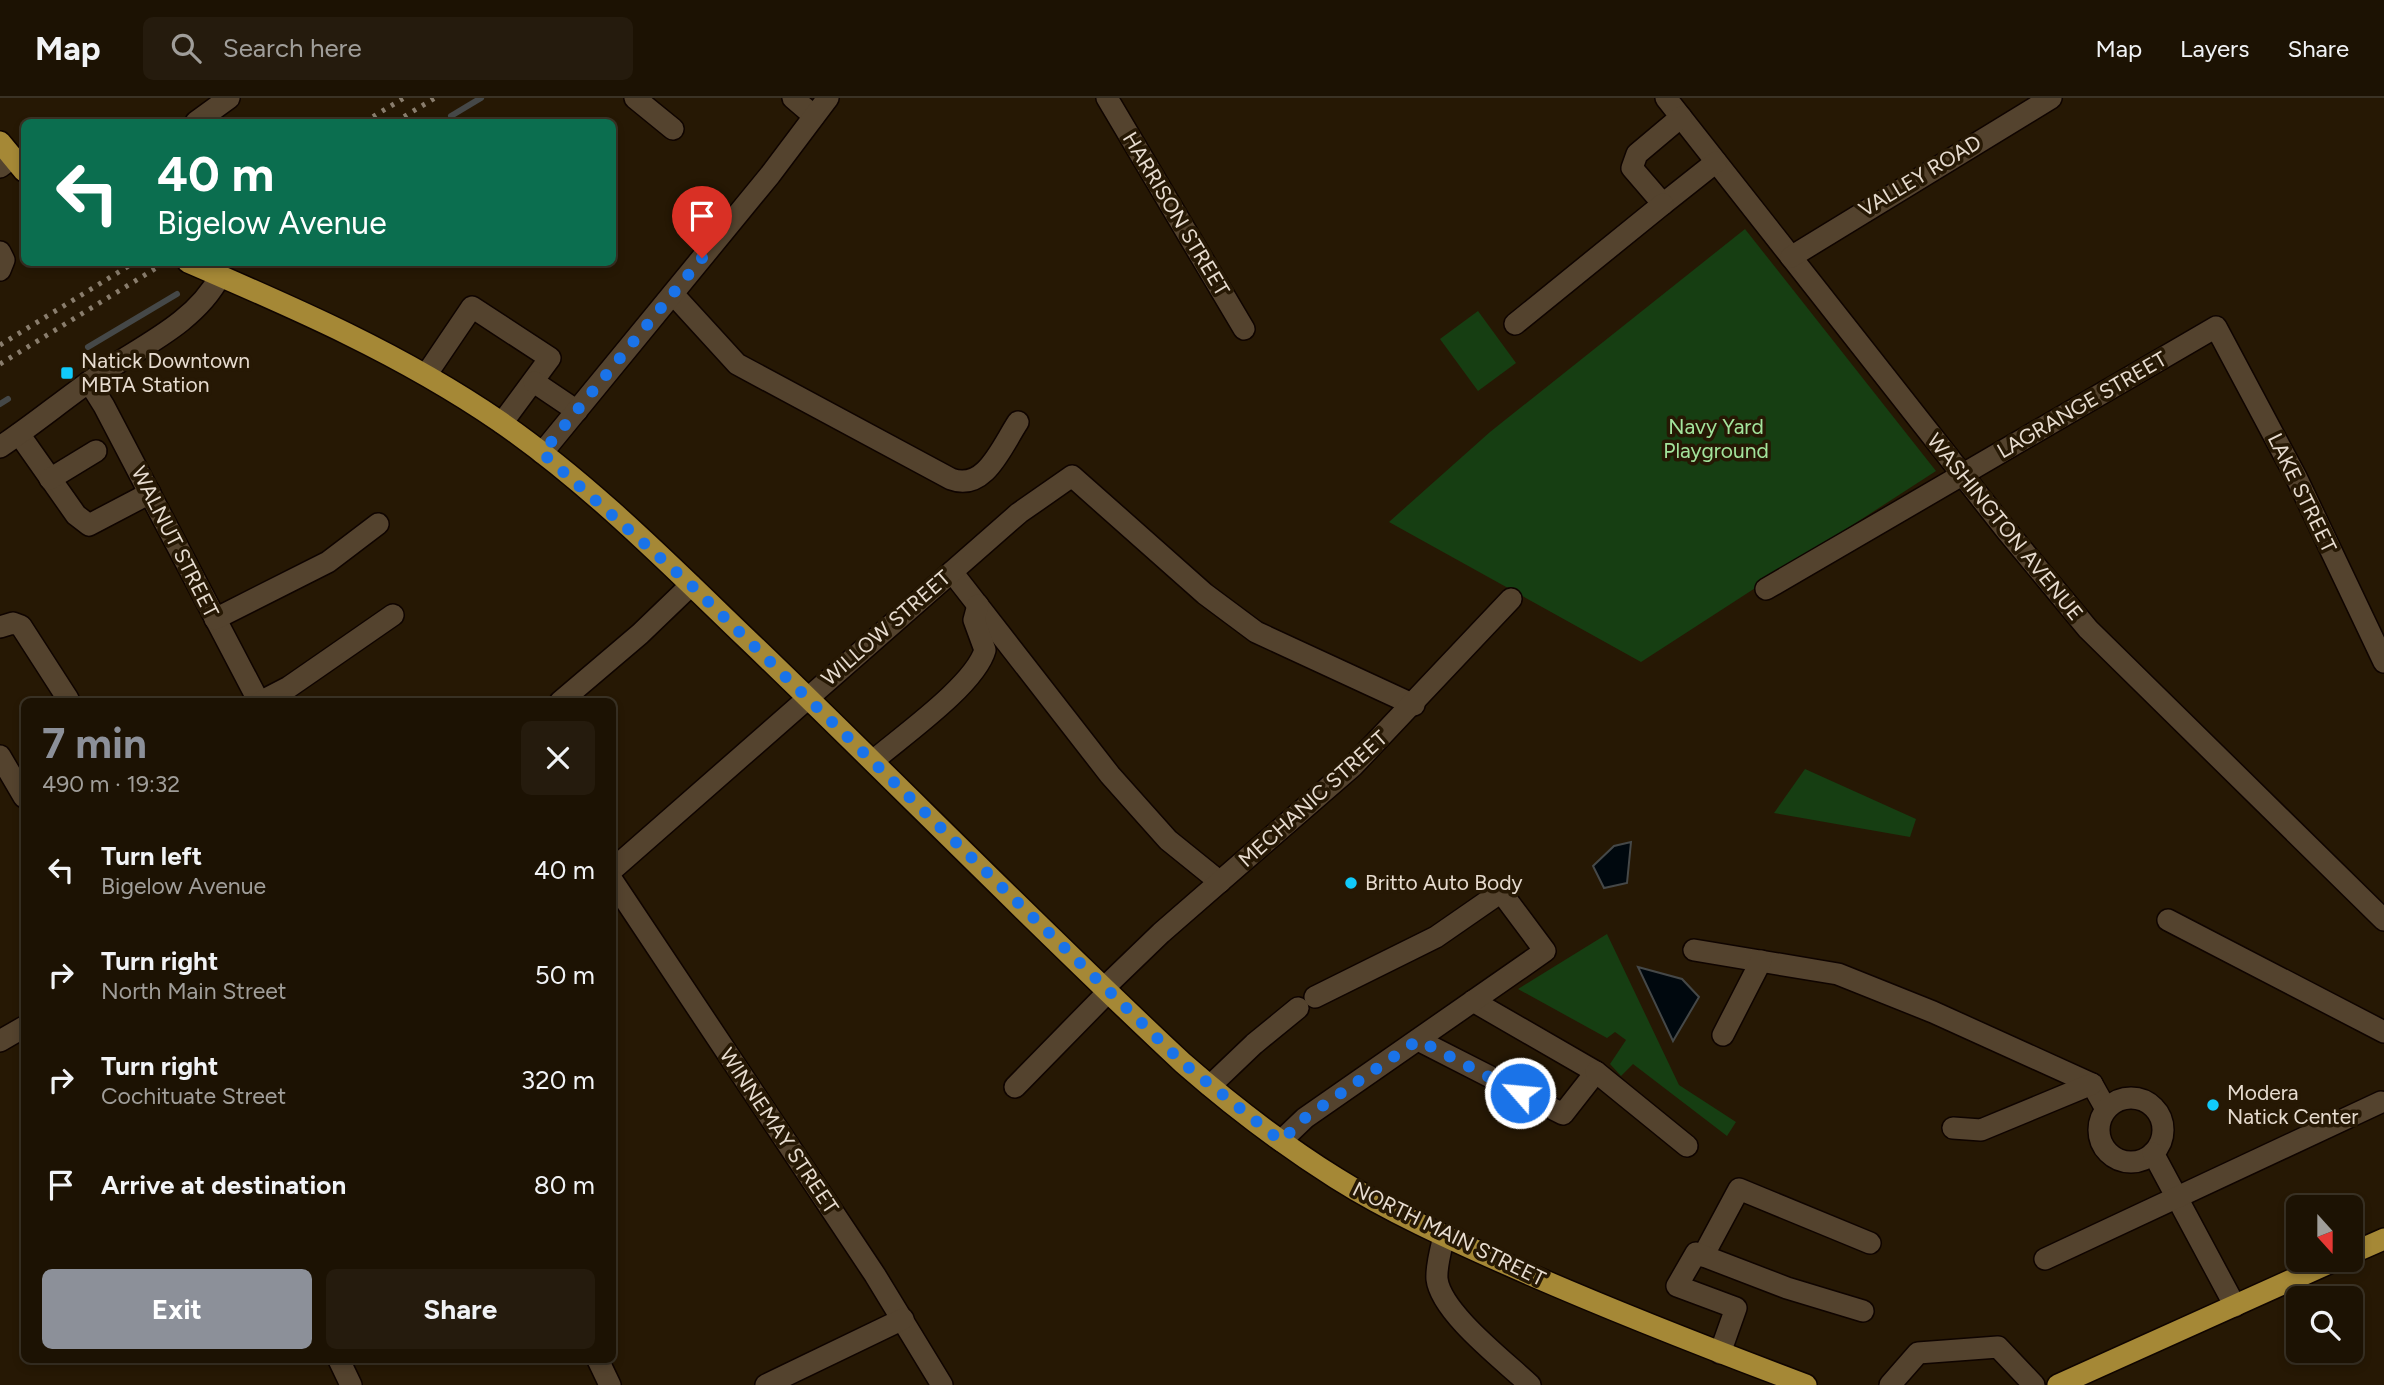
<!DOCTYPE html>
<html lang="en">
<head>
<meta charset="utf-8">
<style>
	body { margin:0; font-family:Figtree,sans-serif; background:#251b0d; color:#f1f3f6; height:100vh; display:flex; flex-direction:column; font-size:26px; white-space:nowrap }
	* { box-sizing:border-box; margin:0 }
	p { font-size:23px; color:#a09e9a }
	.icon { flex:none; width:38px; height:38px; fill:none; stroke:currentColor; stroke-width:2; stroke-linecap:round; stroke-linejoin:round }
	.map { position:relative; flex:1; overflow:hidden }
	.details { position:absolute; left:21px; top:600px; width:595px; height:665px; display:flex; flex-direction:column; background:#1c1203; border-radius:10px; box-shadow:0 4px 10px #0003,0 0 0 2px #3a3225 }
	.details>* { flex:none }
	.top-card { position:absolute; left:21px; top:21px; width:595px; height:147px; border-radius:10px; box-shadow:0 4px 10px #0003,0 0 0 2px #3a3225; background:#0b6e4f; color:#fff; overflow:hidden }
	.needle { width:46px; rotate:159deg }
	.tools { position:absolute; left:2286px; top:1097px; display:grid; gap:14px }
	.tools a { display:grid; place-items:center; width:77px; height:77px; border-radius:10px; background:#1c1203; box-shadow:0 4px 10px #0003,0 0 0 2px #3a3225; font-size:35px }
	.pin { position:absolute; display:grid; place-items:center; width:60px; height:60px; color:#fff; margin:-72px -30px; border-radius:50% 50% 50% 0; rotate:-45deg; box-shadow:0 0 7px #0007 }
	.pin .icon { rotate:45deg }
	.me { position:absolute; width:77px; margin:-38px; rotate:297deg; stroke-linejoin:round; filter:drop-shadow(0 0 5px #0008) }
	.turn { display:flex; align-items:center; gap:24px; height:147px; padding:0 21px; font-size:32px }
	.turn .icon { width:91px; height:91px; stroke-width:2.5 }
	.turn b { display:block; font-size:49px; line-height:60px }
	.round { display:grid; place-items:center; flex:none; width:74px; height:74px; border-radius:10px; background:#251b0d }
	.summary { display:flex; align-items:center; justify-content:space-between; height:119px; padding:0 21px }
	h1 { font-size:42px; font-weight:700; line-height:52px; color:#8c9099 }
	.cta { display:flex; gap:14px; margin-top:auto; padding:14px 21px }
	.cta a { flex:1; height:80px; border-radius:10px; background:#8c9099; color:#fff; font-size:28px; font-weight:700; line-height:80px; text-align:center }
	.cta a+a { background:#251b0d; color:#f1f3f6 }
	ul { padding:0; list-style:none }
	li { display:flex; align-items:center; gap:21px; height:105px; padding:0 21px }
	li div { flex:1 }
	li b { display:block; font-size:26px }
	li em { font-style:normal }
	header { display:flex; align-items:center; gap:42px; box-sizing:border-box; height:98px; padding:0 35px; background:#1c1203; border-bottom:2px solid #3a3225 }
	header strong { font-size:33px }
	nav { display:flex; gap:38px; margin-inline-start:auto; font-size:24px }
	.search { width:490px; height:63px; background:#251b0d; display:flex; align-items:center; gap:18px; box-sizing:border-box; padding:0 24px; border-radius:10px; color:#a09e9a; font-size:26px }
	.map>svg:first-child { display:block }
	.green { fill:#163e12 }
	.water { fill:#00080e; stroke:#454848; stroke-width:2 }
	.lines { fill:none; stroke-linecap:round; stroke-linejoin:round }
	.stream { stroke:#454848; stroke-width:6 }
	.minor-casing { stroke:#0f0400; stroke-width:24 }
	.major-casing { stroke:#0f0400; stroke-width:24 }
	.minor { stroke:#54432e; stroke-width:21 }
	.major { stroke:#a58836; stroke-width:21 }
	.rail { stroke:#897d6d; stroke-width:5; stroke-dasharray:3.5 7; stroke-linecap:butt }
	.route { stroke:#1a73e8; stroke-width:12; stroke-dasharray:0 21.6 }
	.poi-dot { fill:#11cafa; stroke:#261804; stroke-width:2.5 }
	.labels { text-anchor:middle; stroke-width:7; stroke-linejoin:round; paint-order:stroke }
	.street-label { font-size:21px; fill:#e7dcd0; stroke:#261804 }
	.poi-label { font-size:21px; fill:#e7dcd0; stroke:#261804; text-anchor:start }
	.park-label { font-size:21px; fill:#a3e49c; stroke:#261804 }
</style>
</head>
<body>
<header>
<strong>Map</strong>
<div class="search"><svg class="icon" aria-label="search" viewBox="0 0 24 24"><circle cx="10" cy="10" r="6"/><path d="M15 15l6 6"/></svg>Search here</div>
<nav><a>Map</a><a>Layers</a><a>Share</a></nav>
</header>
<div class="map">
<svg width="2384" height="1287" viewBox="0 0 2384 1287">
	<rect width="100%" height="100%" fill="#261804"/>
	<g class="green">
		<path d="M1745,131L1936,373L1641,564L1389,424L1490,334Z"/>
		<path d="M1478,213L1516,265L1478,293L1440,241Z"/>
		<path d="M1805,671L1916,721L1910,739L1774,715Z"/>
		<path d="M1607,836L1679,987L1736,1024L1727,1038L1633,966L1621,978L1610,966L1626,942L1615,934L1607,940L1518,891Z"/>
	</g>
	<g class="water">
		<path d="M1631,744L1627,785L1604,790L1593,768L1614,748Z"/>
		<path d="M1638,869L1682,881L1699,899L1673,943Z"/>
	</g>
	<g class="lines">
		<g class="stream">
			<path d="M451,18L481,0"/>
			<path d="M88,249L177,196"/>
			<path d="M0,306L8,301"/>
		</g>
		<defs>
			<g id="minor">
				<path d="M635,0L673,31"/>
				<path d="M793,0L814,18"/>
				<path d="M1107,0L1244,231"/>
				<path d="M1666,0L2006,432L2088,531L2384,822"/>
				<path d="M1681,19L1637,56L1632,70L1663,106L1716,64"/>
				<path d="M196,24L229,0"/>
				<path d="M0,69L12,60"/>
				<path d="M0,154L4,162L0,172"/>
				<path d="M1791,159L2051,0"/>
				<path d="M673,196L737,266L951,381C985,394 1002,348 1018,324"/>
				<path d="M1515,226L1663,106"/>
				<path d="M426,277L472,209L550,260L502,325"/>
				<path d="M89,284L104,308L259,604"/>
				<path d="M534,284L577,313"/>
				<path d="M19,336L76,417L89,427L150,395"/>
				<path d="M0,349C33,327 63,302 96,279C139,249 195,226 220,178"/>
				<path d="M542,355L770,77L828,0"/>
				<path d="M50,381L96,353"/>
				<path d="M952,474L1110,677L1168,742L1220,784"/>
				<path d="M1766,491L2216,229L2297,381L2384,564"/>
				<path d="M215,521L328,464L378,426"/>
				<path d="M0,529L13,525L21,528L68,601"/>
				<path d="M260,604L289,589L393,517"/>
				<path d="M560,604L640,536L691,487"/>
				<path d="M0,658L24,699"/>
				<path d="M873,663C902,638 975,587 985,552L974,522L978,507"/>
				<path d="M612,772L1019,415L1072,378L1205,496L1256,534L1414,607"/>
				<path d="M612,782L875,1177L942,1287"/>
				<path d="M2168,822L2384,934"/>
				<path d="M1694,852L1838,876L1933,914L2092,986L2106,1011"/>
				<path d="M1104,890L1161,835L1353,668L1511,501"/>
				<path d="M1723,937L1761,863"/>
				<path d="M1418,942L1563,1016L1596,974L1473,903"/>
				<path d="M0,943L24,929"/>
				<path d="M1596,974L1687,1048"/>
				<path d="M1210,988L1254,946L1298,910"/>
				<path d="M1015,989L1108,894"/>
				<circle cx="2131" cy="1032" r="32"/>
				<path d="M1953,1030L1981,1032L2092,986"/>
				<path d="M1281,1043L1305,1020L1545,853L1501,794L1436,839L1315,899"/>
				<path d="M2153,1055L2235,1208"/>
				<path d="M1444,1138C1441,1151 1436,1168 1437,1181C1441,1215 1506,1264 1530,1287"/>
				<path d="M1703,1158L1739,1091L1870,1145"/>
				<path d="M2045,1161L2381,1004"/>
				<path d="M1720,1255L1736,1210L1677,1188L1696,1155L1787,1190L1863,1213"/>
				<path d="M339,1262L351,1287"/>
				<path d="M598,1262L610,1287"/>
				<path d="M766,1287L903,1221"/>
				<path d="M1890,1287L1918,1255L1998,1249L2034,1287"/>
			</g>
			<g id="major">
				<path d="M0,44L24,73"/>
				<path d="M188,164C297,211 401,256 499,323C589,385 668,465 747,541C893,681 1035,827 1183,965C1231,1007 1282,1046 1336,1080C1390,1114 1448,1140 1506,1166C1605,1210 1705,1249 1806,1287"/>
				<path d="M2350,1156L2384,1141"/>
				<path d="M2058,1287L2336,1162"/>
			</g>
		</defs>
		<use href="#minor" class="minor-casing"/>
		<use href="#major" class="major-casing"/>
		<use href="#minor" class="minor"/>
		<use href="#major" class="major"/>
		<g class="rail">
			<path d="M364,24L404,0"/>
			<path d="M395,24L435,0"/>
			<path d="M0,247L135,164"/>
			<path d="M0,266L166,164"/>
		</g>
	</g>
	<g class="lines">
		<path class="route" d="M702,160L542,355L691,487L1183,965L1281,1043L1305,1020L1418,942L1520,995"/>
	</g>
	<g class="poi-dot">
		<rect x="60" y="268" width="14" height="14" rx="3.5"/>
		<circle cx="1351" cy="785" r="7"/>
		<circle cx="2213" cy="1007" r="7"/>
	</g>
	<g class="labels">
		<g class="street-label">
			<text transform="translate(1920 78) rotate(-31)" y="7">VALLEY ROAD</text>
			<text transform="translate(1176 116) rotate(59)" y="7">HARRISON STREET</text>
			<text transform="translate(2082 307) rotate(-30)" y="7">LAGRANGE STREET</text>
			<text transform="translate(2302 395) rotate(64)" y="7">LAKE STREET</text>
			<text transform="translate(2005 429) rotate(51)" y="7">WASHINGTON AVENUE</text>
			<text transform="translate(175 444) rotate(63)" y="7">WALNUT STREET</text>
			<text transform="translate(886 530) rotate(-41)" y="7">WILLOW STREET</text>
			<text transform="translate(1313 701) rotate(-42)" y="7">MECHANIC STREET</text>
			<text transform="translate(779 1033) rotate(56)" y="7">WINNEMAY STREET</text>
			<text transform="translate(1449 1136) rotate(26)" y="7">NORTH MAIN STREET</text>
		</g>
		<g class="poi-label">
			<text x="81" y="270">Natick Downtown<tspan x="81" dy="24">MBTA Station</tspan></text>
			<text x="1365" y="792">Britto Auto Body</text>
			<text x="2227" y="1002">Modera<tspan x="2227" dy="24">Natick Center</tspan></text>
		</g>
		<g class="park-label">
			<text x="1716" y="336">Navy Yard<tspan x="1716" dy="24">Playground</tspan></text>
		</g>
	</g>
</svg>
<div class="tools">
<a><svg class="needle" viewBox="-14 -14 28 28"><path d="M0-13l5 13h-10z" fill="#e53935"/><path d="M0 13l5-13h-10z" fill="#a09e9a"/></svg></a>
<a><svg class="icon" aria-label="search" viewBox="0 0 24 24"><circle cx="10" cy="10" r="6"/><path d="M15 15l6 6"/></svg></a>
</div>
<div class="pin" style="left:702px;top:160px;background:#d93025"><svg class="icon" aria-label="arrive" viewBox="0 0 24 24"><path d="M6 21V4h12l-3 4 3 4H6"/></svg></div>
<svg class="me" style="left:1520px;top:995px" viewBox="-20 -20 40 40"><circle r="17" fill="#1a73e8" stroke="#fff" stroke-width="3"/><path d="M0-11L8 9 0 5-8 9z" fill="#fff"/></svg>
<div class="top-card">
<div class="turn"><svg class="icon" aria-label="left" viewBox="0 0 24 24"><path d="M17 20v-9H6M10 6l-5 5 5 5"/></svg><div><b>40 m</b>Bigelow Avenue</div></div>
</div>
<section class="details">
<div class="summary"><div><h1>7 min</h1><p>490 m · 19:32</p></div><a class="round"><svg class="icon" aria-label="close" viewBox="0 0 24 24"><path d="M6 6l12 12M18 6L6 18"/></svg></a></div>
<ul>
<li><svg class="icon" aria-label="left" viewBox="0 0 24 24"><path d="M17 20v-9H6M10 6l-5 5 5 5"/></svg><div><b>Turn left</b><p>Bigelow Avenue</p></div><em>40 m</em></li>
<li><svg class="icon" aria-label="right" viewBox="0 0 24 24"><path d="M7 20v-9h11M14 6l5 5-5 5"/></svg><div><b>Turn right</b><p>North Main Street</p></div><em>50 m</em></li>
<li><svg class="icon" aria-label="right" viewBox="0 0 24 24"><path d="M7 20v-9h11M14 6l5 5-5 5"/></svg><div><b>Turn right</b><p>Cochituate Street</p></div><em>320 m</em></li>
<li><svg class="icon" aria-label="arrive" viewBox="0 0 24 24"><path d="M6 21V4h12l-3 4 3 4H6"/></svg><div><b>Arrive at destination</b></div><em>80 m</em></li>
</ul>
<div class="cta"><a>Exit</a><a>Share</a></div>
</section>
</div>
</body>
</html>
